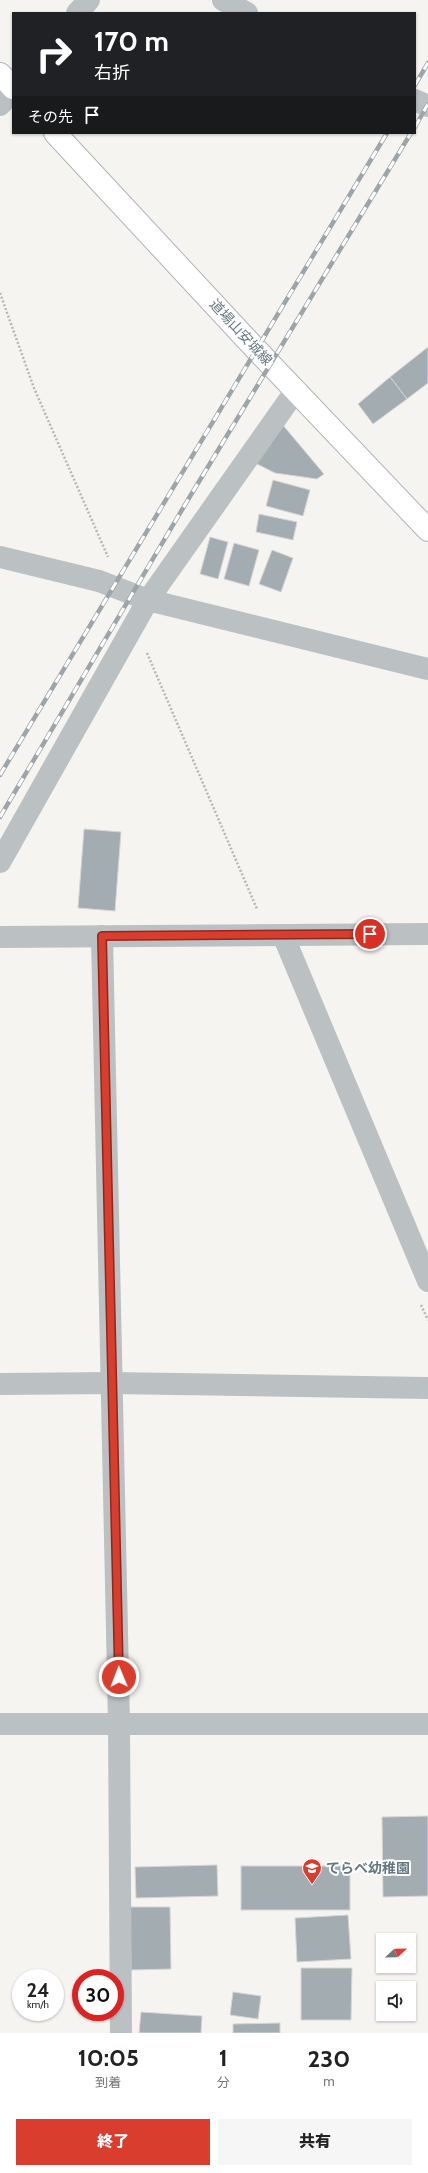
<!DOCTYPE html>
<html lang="ja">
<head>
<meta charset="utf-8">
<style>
	body { margin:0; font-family:Cabin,"Noto Sans JP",sans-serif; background:#f6f6f6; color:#222; height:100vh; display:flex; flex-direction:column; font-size:15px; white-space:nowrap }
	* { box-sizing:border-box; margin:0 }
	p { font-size:13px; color:#767676 }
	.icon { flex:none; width:22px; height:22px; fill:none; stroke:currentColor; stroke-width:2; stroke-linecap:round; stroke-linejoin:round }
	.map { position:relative; height:2033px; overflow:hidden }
	.panel { display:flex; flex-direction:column; background:#fff; flex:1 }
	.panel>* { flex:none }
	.banner { position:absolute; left:12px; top:12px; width:404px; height:122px; border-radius:0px; box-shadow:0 1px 3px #0004; background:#202124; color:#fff; overflow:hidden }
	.needle { width:26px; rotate:68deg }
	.buttons { position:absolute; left:376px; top:1933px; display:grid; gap:8px }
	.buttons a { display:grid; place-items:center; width:40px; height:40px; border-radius:0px; background:#fff; box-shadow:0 1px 3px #0004; font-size:20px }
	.speed { position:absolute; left:12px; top:1969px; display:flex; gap:8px; font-size:20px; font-weight:700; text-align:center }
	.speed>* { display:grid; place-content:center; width:52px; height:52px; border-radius:50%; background:#fff; box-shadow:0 1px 3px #0004; line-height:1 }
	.speed small { font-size:10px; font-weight:400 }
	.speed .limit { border:6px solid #d22; background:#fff; color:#111 }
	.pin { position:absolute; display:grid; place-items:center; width:34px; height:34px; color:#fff; margin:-17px; border:2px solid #fff; border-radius:50%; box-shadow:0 1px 4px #0007 }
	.me { position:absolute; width:44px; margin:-22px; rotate:359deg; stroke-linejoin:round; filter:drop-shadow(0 0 3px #0008) }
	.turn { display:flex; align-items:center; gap:14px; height:84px; padding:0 16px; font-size:18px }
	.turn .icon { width:52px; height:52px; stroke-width:2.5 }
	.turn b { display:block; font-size:28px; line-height:34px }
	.then { display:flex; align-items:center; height:38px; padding:0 16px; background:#0003; gap:8px; font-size:15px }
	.eta { display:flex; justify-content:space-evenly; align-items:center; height:68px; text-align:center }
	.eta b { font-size:24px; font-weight:800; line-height:28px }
	.cta { display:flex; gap:8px; margin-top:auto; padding:8px 16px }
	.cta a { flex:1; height:46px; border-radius:0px; background:#d93d2d; color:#fff; font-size:16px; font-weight:800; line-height:46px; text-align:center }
	.cta a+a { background:#f6f6f6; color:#222 }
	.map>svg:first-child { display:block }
	.building { fill:#a3adb1; stroke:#d6d6d4 }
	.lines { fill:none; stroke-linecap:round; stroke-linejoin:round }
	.major-casing { stroke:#afb5b8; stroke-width:24 }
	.path { stroke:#b4b8ba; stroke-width:2.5; stroke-dasharray:2 2; stroke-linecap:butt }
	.minor { stroke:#bbc1c3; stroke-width:22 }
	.major { stroke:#fff; stroke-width:22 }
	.rail-casing { stroke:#9da5a9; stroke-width:4.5 }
	.rail { stroke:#fff; stroke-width:3; stroke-dasharray:9; stroke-linecap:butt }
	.route-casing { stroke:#8d281d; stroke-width:10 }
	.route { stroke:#d93d2d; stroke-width:7 }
	.labels { text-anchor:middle; stroke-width:4; stroke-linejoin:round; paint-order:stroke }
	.street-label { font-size:14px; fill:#657881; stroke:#fff }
	.poi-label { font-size:14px; font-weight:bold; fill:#657881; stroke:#fff; text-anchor:start }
</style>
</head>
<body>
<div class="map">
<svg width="428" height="2033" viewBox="0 0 428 2033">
	<rect width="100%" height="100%" fill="#f5f4f1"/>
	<g class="building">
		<path d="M428,347V383L407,399L390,377Z"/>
		<path d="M390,377L407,399L373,424L358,404Z"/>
		<path d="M282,424L324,474L317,479L275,473L255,463Z"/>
		<path d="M273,480L310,490L303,516L266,506Z"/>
		<path d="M259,514L297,522L293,540L256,532Z"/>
		<path d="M210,537L228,542L218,579L200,574Z"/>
		<path d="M234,543L259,550L249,586L224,579Z"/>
		<path d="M272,550L293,558L281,592L259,584Z"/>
		<path d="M84,829L121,832L115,911L78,908Z"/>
		<path d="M428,1816V1896L383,1897L382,1817Z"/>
		<path d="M217,1865L218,1896L136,1898L135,1867Z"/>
		<rect x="241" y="1866" width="109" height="44"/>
		<path d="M130,1907H170L171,1969L131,1970Z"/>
		<path d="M348,1915L351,1959L297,1962L295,1918Z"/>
		<path d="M301,1968H352L351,2020H301Z"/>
		<path d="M233,1992L261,1996L258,2019L230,2015Z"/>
		<path d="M141,2012L202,2016L201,2033H139Z"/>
		<path d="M280,2023V2033H233V2024Z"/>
	</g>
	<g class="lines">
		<defs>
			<g id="major">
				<path d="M0,74L13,88"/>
				<path d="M55,133L251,344L428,530"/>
			</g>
		</defs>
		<use href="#major" class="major-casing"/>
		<g class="path">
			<path d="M0,293L34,388L108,557"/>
			<path d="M147,653L257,909"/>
			<path d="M421,1305L428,1320"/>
		</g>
		<g class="minor">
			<path d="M223,0L247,13"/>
			<path d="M77,13L89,0"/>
			<path d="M415,100L428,106"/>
			<path d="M0,105L13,92"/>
			<path d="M0,557L99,581L148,600L428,669"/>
			<path d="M0,862L148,600L296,390"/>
			<path d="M283,935L428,1281"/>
			<path d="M102,936L119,1724L121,2033"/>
			<path d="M0,937L428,934"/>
			<path d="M0,1384L113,1383L428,1388"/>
			<path d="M0,1724H428"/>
		</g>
		<use href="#major" class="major"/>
		<defs>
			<g id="rail">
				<path d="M415,85L428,63"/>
				<path d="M415,127L428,104"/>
				<path d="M0,775L387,133"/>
				<path d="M0,817L189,498L411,133"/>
			</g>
		</defs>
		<use href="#rail" class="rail-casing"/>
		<use href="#rail" class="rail"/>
	</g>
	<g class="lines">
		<defs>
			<path id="route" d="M119,1677L102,936L370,934"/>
		</defs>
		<use href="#route" class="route-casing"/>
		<use href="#route" class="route"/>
	</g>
	<defs>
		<symbol id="school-pin" viewBox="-11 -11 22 30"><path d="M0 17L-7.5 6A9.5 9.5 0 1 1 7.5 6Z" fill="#d93d2d" stroke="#fff"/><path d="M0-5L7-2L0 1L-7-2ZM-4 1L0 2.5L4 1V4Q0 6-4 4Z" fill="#fff"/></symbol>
	</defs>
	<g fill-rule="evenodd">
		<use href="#school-pin" x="301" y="1857" width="22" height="30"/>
	</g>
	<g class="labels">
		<g class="street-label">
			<text transform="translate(241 332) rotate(47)" y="5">道場山安城線</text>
		</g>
		<g class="poi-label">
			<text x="326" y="1873">てらべ幼稚園</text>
		</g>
	</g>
</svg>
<div class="buttons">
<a><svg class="needle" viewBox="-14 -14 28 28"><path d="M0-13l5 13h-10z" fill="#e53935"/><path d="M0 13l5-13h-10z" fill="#767676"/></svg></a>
<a><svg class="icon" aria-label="sound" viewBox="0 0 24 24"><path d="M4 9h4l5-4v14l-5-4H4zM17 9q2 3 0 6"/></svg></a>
</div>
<div class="speed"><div>24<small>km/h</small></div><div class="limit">30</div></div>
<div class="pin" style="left:370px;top:934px;background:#d93025"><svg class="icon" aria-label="arrive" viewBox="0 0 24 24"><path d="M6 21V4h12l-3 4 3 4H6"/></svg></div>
<svg class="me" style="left:119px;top:1677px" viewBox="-20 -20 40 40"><circle r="17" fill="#d93d2d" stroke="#fff" stroke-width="3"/><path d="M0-11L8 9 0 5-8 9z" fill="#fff"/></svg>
<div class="banner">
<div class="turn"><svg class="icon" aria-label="right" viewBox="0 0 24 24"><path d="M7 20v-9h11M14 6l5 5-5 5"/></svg><div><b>170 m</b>右折</div></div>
<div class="then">その先<svg class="icon" aria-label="arrive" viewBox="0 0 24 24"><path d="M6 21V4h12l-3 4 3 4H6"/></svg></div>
</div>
</div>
<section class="panel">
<div class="eta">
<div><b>10:05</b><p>到着</p></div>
<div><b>1</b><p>分</p></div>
<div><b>230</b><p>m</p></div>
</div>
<div class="cta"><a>終了</a><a>共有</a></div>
</section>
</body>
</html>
